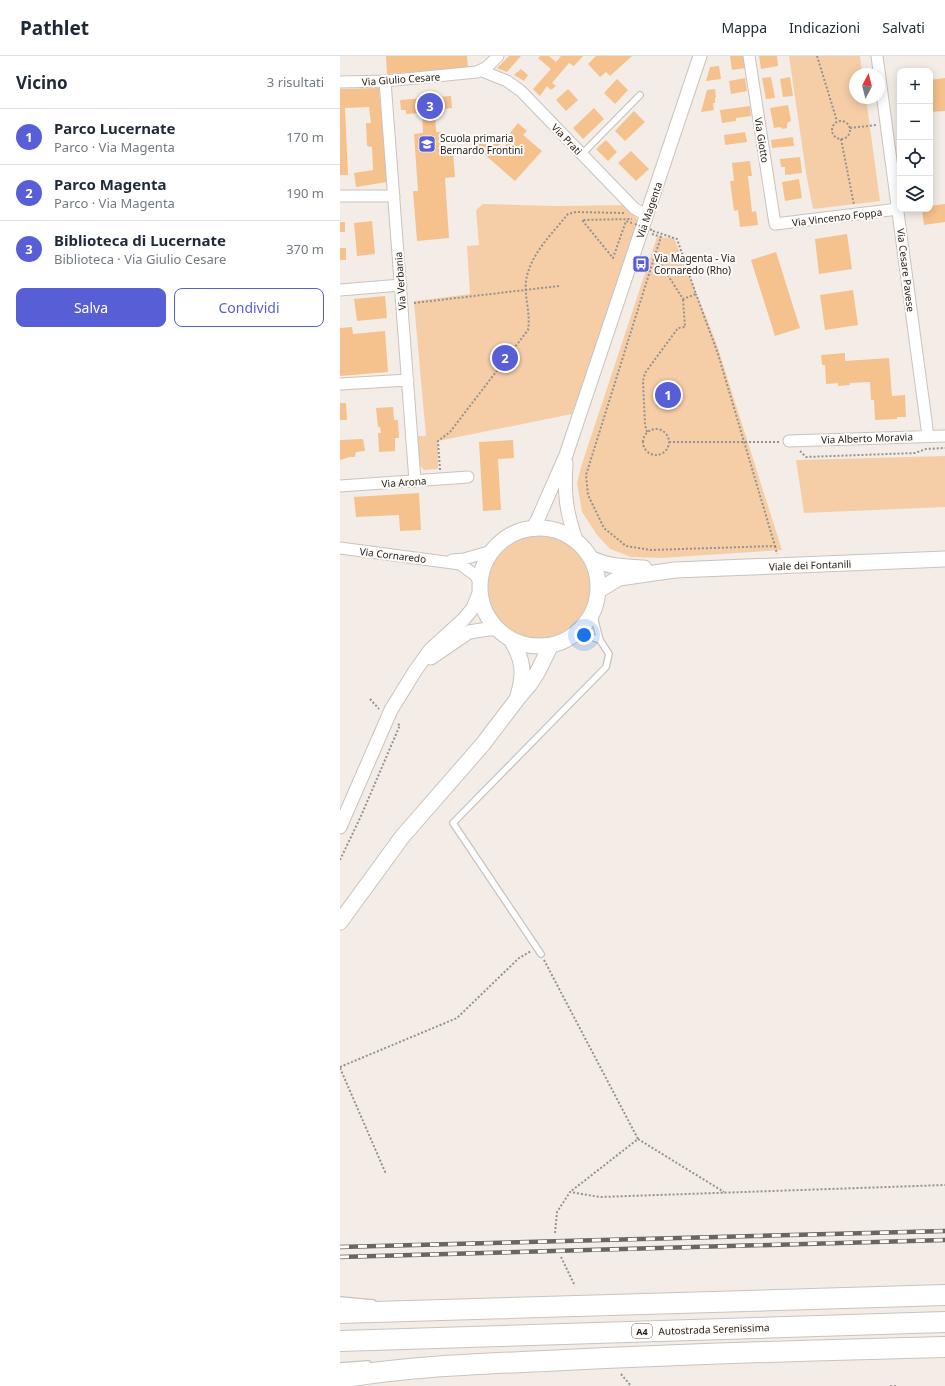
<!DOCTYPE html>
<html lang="it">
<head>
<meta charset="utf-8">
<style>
	body { margin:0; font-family:"Noto Sans",sans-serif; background:#f6f6f7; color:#1f2937 }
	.controls { position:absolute; right:12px; top:12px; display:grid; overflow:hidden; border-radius:8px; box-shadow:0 2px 10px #0003 }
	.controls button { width:36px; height:36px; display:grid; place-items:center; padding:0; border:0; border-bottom:1px solid #e0e1e3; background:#fff; color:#1f2937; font:20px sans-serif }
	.compass { position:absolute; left:509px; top:12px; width:36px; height:36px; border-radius:50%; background:#fff; box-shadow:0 2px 10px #0003; rotate:7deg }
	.you { position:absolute; left:244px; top:579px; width:14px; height:14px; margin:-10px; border:3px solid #fff; border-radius:50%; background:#1a73e8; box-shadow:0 0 0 6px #1a73e833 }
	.badge { display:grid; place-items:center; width:26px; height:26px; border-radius:50%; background:#585ed5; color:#fff; font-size:13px; font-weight:700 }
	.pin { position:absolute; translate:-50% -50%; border:2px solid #fff; box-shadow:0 1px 4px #0006 }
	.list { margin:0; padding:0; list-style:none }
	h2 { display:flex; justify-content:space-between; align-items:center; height:52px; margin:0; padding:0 16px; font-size:17px }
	h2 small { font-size:13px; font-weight:400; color:#747a83 }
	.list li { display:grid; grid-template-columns:26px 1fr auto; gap:12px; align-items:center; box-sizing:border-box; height:56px; padding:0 16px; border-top:1px solid #e0e1e3 }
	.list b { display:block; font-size:15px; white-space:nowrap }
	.list p { margin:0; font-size:13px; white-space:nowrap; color:#747a83 }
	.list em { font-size:13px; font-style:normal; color:#747a83 }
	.actions { display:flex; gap:8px; padding:12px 16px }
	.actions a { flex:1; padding:9px 0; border:1px solid #585ed5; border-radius:8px; text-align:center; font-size:14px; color:#585ed5 }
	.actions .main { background:#585ed5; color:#fff }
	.icon { flex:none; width:22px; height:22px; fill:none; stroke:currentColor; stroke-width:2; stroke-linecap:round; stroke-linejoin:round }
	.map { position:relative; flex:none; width:605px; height:1330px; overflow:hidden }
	header { display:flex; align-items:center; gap:24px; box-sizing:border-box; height:56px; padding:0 20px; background:#fff; border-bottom:1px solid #e0e1e3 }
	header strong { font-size:19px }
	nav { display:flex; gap:22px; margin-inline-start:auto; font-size:14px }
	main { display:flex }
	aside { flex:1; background:#fff }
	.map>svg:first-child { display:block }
	.green { fill:#f5cea8 }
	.building { fill:#f5c18c }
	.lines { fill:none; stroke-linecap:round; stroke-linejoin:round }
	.service-casing { stroke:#c9c3bd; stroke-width:8 }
	.minor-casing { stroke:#c9c3bd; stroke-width:13 }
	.tertiary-casing { stroke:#c9c3bd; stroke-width:15 }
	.secondary-casing { stroke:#c9c3bd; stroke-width:17 }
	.motorway-casing { stroke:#c9c3bd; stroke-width:22 }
	.path { stroke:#96918d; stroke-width:2; stroke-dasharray:2 2; stroke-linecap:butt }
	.service { stroke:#fff; stroke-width:5.5 }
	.minor { stroke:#fff; stroke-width:11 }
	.tertiary { stroke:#fff; stroke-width:13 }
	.secondary { stroke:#fff; stroke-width:15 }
	.motorway { stroke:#fff; stroke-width:20 }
	.rail-casing { stroke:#696561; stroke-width:4.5 }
	.rail { stroke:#fffbf8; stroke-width:3; stroke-dasharray:9; stroke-linecap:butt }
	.path-bridge { stroke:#96918d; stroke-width:2; stroke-dasharray:2 2; stroke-linecap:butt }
	.labels { text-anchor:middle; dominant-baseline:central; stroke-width:4; stroke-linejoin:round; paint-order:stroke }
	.shield { fill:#fffbf8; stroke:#62605d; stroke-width:1 }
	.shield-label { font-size:9px; font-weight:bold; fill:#1f1d1b }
	.street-label { font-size:10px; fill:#1f1d1b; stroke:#fffbf8 }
	.poi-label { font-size:10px; fill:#1f1d1b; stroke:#fffbf8; text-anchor:start }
</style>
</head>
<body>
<header>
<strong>Pathlet</strong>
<nav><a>Mappa</a><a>Indicazioni</a><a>Salvati</a></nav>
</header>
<main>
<aside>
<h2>Vicino<small>3 risultati</small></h2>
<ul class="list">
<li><span class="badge">1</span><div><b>Parco Lucernate</b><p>Parco · Via Magenta</p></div><em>170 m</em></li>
<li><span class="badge">2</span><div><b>Parco Magenta</b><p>Parco · Via Magenta</p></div><em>190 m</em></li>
<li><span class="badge">3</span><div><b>Biblioteca di Lucernate</b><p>Biblioteca · Via Giulio Cesare</p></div><em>370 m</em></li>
</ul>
<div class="actions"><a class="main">Salva</a><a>Condividi</a></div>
</aside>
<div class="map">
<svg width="605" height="1330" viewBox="0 0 605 1330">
	<rect width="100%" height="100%" fill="#f4ede7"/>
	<path class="green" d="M449,0H520L522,18H515V42H526L540,145L473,153L466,117Z
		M143,148L216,150L284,149L299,165L232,358L98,385V413L84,414L79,408L78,380H86L74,247L75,245L130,238L127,190L139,189L136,154Z
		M317,181L334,182L376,286L442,494L321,502L291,501L270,493L257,479L242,456L237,427L241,411Z
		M605,400V451L464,457L456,404Z
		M148 531a51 51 0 1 1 102 0a51 51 0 1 1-102 0Z"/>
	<path class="building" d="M46,0H127L128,12L47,18Z
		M169,0H181L167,16L157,12Z
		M200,0H209L216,6L221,0H243L234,10L229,7L212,27L216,30L211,34L207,30L200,40L193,33L211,13L198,2Z
		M256,0H292L270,20L266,16L260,21L248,8Z
		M390,0H404L405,12L392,14Z
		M419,0H437L438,10L421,13Z
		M379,10L381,23L366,25L370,11Z
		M181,13L188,19L184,25L174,19Z
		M431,21L435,42L426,43L422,22Z
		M450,21L453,40L443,41L440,23Z
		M405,22L407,35L391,38L389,25Z
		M605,22V55L590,56V24Z
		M277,23L288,34L275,48L264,37Z
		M39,32L47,126L16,131L14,117L33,114L32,91L27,90L26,67H31L29,51L5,52L8,119H0V33Z
		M228,33L238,44L226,55L216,44Z
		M375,33L376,41L375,42V47H373L374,54L361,56L367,34Z
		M111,40L112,52L105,53V55L95,56L96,76H101L102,98L113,97L115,121L105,122L109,182L77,185L73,135H78L74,78L83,77L82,57L66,58V54H61L60,44Z
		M448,49L451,65L447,67V72L443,73L440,71L434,72L430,52Z
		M410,50L411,60L396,62V65L382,67L380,54Z
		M254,52L264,63L243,83L233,72Z
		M294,55L305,66L285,85L275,75Z
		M178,67L187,75L183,79L202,95L175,125L135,90L147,77L160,88L157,91L161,95L173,80L170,77Z
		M405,76L407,86L385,89L384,79Z
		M453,81L454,90L432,92L431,84Z
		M266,84L277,96L268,105L256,93Z
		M291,95L309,113L296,125L278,107Z
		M460,101L462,117L445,119V111H441L440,103Z
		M410,105L412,120H408L412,156L416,155L418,169L400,171L398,154L394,155L390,125H394L392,107Z
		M459,123L462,142L445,145L442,126Z
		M605,148V166L584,169L582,153H590V150Z
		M32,165L35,198L17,200L14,167Z
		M0,166H5V176H0Z
		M507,178L512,213L479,218L475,183Z
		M0,192H6V204H0Z
		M436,196L460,272L435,280L411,204Z
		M513,234L518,269L485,274L480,239Z
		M45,240L47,262L17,265L14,243Z
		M12,271L13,278L45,275L48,316L0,320V272Z
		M505,297V305L549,302L552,340L565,339L566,361H557V363L535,364L534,344H531L530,326L510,327V329L498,330V327L486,328L485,309H482L481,299Z
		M0,347H6L7,364H0Z
		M53,351L54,364H58L59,382H55V395L39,396L38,377H41L40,371H38L36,352Z
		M23,383L25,395L16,396L15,401H10L0,404V384Z
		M173,384L174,402L158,403L161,454L143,455L139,386Z
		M79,437L81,474L60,475L59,459L16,461L14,441Z"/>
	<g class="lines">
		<defs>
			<path id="service" d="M242,98L300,39
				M234,578L245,579L260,584
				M201,898L113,767L266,611L269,598L260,584L255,565L256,548
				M0,1244L33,1247
				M0,1310L28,1308"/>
			<path id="minor" d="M409,0L435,168L558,153
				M537,0L588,380
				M142,15L167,25L181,35L290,148L295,153L307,159
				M45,25L75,425
				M0,26L45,25L137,16L147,11L158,0
				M0,140H54
				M0,234L61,229
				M0,328L68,324
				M449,385L605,380
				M0,430L128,421
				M0,492L120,508L135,519L140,527
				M112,504L124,503L152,495"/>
			<path id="tertiary" d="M226,407C224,438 226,455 236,484
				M192,472L197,465L226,399L360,0
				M91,602L129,576L148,573H158
				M0,771L51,654L75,615L90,594L124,563L133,552L140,535"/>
			<path id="secondary" d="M140 531a59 59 0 1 1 118 0a59 59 0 1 1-118 0Z
				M252,503C269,511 286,511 304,512
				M259,534L279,522L335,514L605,503
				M171,583C183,604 185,616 178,640
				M0,866L62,781L143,688L178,642L189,629L197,617L211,589"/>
			<path id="motorway" d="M0,1257L605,1239
				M0,1285L605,1266
				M0,1322C74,1309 150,1308 224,1304C351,1298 478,1294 605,1291"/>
		</defs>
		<use href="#service" class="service-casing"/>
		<use href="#minor" class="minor-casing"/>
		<use href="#tertiary" class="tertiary-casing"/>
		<use href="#secondary" class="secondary-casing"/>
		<use href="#motorway" class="motorway-casing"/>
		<path class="path" d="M477,0L497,65
			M492 74a9 9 0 1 1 18 0a9 9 0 1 1-18 0Z
			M510,72L536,69
			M501,83L514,149
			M292,167L286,165L273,202L242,164L292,163
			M312,178L321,181L315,199L343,243L356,238L337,183L313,175
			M315,199L246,419L248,439L264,472L286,490L311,494L435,490L378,298L356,238
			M74,247L219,230
			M303 386a13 13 0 1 1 26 0a13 13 0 1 1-26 0Z
			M307,376L305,369L303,325L305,317L338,272L345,271L343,243
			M329,386H439
			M460,395L466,401L575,397L586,393L605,392
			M100,414L98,385L110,376L188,274C191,258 184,241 186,225C190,198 212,178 228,158L236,156L283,157L285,158
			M435,490L437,498
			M30,643L39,653
			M0,804L21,760L60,669L57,668
			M204,904L298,1083L230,1136
			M0,1011L117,962L179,902L191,895
			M0,1012L46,1118
			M298,1083L384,1136
			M215,1177L217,1156L230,1136L260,1141L605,1129
			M221,1201L235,1230
			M281,1318L291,1330
			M550,1330H556"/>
		<use href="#service" class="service"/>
		<use href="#minor" class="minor"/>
		<use href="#tertiary" class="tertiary"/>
		<use href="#secondary" class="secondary"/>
		<use href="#motorway" class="motorway"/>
		<defs>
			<path id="rail" d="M0,1191L605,1175
				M0,1201L605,1184"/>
		</defs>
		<use href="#rail" class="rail-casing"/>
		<use href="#rail" class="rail"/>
		<path class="path-bridge" d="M295,168L312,174"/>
	</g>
	<defs>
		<symbol id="school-square" viewBox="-11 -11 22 22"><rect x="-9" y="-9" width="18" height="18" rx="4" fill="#585ed5" stroke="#fffbf8"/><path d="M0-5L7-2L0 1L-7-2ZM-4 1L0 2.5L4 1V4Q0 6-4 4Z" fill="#fff"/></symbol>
		<symbol id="bus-square" viewBox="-11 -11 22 22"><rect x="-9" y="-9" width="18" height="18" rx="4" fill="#585ed5" stroke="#fffbf8"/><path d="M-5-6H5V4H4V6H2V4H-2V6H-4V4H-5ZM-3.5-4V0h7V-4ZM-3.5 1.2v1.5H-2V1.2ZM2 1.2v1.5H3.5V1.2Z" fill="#fff"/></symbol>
	</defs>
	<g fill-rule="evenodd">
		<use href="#school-square" x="77" y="78" width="20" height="20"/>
		<use href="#bus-square" x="291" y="198" width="20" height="20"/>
	</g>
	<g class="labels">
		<rect class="shield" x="292" y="1268" width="20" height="14" rx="3"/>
		<g class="shield-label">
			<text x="302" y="1275">A4</text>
		</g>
		<g class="street-label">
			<text transform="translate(61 23) rotate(-4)">Via Giulio Cesare</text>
			<text transform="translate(227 83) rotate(46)">Via Prati</text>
			<text transform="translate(422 84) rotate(81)">Via Giotto</text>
			<text transform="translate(309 154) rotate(-71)">Via Magenta</text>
			<text transform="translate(497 161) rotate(-7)">Via Vincenzo Foppa</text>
			<text transform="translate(566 214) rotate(83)">Via Cesare Pavese</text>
			<text transform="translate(60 225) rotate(-94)">Via Verbania</text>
			<text transform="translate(527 382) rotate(-2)">Via Alberto Moravia</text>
			<text transform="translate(64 426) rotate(-4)">Via Arona</text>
			<text transform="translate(53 499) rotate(7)">Via Cornaredo</text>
			<text transform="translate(470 509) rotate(-2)">Viale dei Fontanili</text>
			<text transform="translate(374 1273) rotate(-2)">Autostrada Serenissima</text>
		</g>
		<g class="poi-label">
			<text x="100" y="82">Scuola primaria<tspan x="100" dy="12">Bernardo Frontini</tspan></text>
			<text x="314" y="202">Via Magenta - Via<tspan x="314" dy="12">Cornaredo (Rho)</tspan></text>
		</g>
	</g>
</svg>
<div class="controls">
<button>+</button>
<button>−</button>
<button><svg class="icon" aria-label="locate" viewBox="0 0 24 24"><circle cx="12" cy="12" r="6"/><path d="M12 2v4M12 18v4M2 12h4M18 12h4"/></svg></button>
<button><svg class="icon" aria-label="layers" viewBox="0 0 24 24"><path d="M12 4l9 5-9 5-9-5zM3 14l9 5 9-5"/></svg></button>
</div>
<svg class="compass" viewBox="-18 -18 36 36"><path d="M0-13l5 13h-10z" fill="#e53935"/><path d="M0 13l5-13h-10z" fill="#747a83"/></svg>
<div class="you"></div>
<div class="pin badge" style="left:328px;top:339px">1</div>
<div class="pin badge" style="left:165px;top:302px">2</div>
<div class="pin badge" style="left:90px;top:50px">3</div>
</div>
</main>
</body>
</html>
